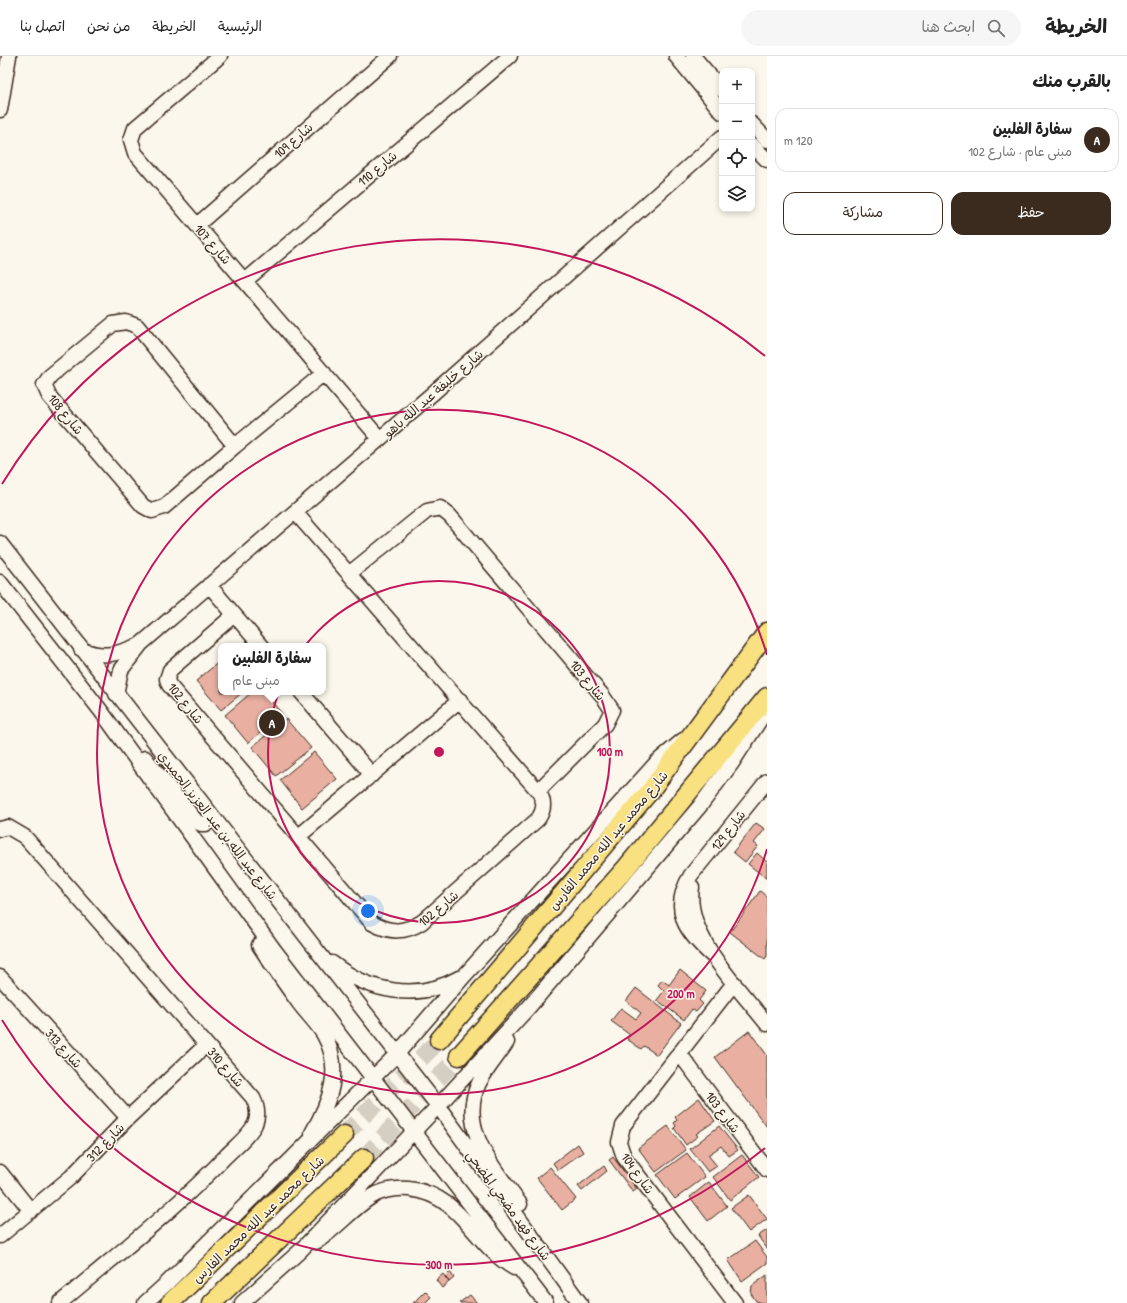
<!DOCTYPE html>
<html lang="ar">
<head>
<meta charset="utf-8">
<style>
	body { margin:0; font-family:"Patrick Hand","Playpen Sans Arabic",sans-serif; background:#f6f6f6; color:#222; direction:rtl }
	.controls { position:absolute; right:12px; top:12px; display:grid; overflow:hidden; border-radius:8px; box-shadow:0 2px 6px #0003 }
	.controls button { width:36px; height:36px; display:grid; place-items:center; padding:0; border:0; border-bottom:1px solid #e0e0e0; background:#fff; color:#222; font:20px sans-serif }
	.you { position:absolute; left:368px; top:855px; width:14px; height:14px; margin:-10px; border:3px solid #fff; border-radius:50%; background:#1a73e8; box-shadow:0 0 0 6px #1a73e833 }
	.badge { display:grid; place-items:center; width:26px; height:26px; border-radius:50%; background:#3b2a1e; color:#fff; font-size:13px; font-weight:700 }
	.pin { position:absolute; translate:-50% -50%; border:2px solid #fff; box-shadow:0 1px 4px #0006 }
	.popup { position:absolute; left:218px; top:587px; width:108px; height:52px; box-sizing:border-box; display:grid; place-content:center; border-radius:8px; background:#fff; filter:drop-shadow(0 1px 3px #0005); font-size:13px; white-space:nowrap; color:#767676 }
	.popup b { font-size:15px; color:#222 }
	.popup::after { content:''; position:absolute; left:50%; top:100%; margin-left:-8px; border:8px solid transparent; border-top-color:#fff }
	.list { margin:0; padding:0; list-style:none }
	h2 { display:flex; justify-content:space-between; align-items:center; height:52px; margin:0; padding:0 16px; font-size:17px }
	h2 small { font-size:13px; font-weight:400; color:#767676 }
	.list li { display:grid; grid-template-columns:26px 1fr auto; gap:12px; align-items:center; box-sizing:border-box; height:64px; margin:0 8px 8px; padding:0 8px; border:1px solid #e0e0e0; border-radius:12px }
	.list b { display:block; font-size:15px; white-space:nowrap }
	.list p { margin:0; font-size:13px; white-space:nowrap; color:#767676 }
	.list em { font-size:13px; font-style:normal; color:#767676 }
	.actions { display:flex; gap:8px; padding:12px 16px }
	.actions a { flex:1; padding:9px 0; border:1px solid #3b2a1e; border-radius:12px; text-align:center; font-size:14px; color:#3b2a1e }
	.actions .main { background:#3b2a1e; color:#fff }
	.icon { flex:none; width:22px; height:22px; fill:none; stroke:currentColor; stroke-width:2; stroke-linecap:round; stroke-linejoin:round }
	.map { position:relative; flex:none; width:767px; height:1247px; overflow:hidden; direction:ltr }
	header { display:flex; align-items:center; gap:24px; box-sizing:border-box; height:56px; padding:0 20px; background:#fff; border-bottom:1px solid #e0e0e0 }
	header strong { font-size:19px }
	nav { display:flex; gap:22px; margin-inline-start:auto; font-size:14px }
	.search { width:280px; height:36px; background:#f6f6f6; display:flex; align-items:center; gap:10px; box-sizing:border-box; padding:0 14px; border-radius:22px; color:#767676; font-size:15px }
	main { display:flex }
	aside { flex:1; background:#fff }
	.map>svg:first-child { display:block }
	.building { fill:#e9b0a2; stroke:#3b2a1e }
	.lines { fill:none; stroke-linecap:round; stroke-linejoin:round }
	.major-tunnel { stroke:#d5cec3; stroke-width:18; stroke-dasharray:18 9; stroke-linecap:butt }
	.minor-casing { stroke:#3b2a1e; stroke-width:17 }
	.major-casing { stroke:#3b2a1e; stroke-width:21 }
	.minor { stroke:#fbf7ec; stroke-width:14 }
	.major { stroke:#f9e181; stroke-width:18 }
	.ring { fill:none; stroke:#c2185b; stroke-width:2 }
	.labels { text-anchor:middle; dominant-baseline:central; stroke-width:3; stroke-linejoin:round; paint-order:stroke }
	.street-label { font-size:13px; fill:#3b2a1e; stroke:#fbf7ec }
	.centre { fill:#c2185b; stroke:#fbf7ec; stroke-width:2 }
	.ring-label { font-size:12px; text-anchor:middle; font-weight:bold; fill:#c2185b; stroke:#fbf7ec; stroke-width:3; stroke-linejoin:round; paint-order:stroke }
</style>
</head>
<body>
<header>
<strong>الخريطة</strong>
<div class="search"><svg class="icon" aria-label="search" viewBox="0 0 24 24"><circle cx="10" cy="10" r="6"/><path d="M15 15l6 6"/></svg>ابحث هنا</div>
<nav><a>الرئيسية</a><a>الخريطة</a><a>من نحن</a><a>اتصل بنا</a></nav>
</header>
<main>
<aside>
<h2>بالقرب منك<small></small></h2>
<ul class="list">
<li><span class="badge">A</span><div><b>سفارة الفلبين</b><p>مبنى عام · شارع 102</p></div><em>120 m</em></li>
</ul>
<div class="actions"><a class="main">حفظ</a><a>مشاركة</a></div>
</aside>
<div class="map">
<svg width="767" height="1247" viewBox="0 0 767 1247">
	<rect width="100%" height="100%" fill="#fbf7ec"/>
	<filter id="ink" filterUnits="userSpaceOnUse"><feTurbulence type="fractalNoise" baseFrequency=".025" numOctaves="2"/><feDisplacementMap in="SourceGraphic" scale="8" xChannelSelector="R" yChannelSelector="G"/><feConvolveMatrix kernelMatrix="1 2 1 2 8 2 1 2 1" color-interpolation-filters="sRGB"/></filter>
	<g filter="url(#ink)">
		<path class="building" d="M221,604V636H243L221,654L196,625Z
			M252,636H264L282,658L248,687L225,659Z
			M286,663L311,692L276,720L252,691Z
			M314,696L337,723L302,752L280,724Z
			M756,767L765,773L754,787L758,790L745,806L733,796Z
			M757,797L767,806V823L748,808Z
			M760,835L767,841V900L765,903L730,876Z
			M680,914L706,935L699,944L703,948L696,956L692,953L684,964L657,944L664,935L658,929L662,924L669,929Z
			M636,932L681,967L657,999L644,990L641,993L627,983L630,979L611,965L621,952L636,963L641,957L626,945Z
			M749,975L767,999V1071L715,1001Z
			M699,1042L715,1065L696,1078L698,1080L686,1089L674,1072L676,1070L674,1067L677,1064L675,1061Z
			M668,1070L686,1094L656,1116L638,1092Z
			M719,1070L738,1094L729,1100L721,1090L708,1099L717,1110L708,1116L690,1093Z
			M578,1088L583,1096L558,1114L553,1107Z
			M687,1097L705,1121L675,1143L657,1119Z
			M742,1099L759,1121L730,1144L713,1121Z
			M613,1101L637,1133L633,1136L609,1104Z
			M604,1110L607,1115L582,1135L578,1130Z
			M550,1111L576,1143L562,1154L537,1122Z
			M709,1126L727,1150L708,1165L690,1141Z
			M749,1139L767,1163L749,1176L731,1152Z
			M767,1174V1193L758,1180Z
			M755,1185L767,1201V1207L742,1225L728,1204Z
			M450,1216L454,1222L449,1226L445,1221Z
			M443,1218L449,1226L442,1232L436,1224Z
			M767,1219V1247H763L756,1245L751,1238L752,1230Z
			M425,1235L431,1241L425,1247H413Z
			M470,1239L477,1247H459Z"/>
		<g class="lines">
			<path class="major-tunnel" d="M344,1079L439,984
				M364,1102L459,1000"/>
			<defs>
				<path id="minor" d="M220,0L135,72L131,84L135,97L380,383
					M676,0L722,56
					M693,0L722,34
					M0,54L9,0
					M752,68L767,84
					M752,89L767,104
					M197,169L390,0
					M245,225L510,0
					M235,390L164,451L152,455L143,450L49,340L44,329L50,320L113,268L126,266L137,270L235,390L324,317
					M0,487L438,1050L580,1247
					M350,517L427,455L440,452L450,460L602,639L612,654L605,668L538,735
					M0,526L101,655L275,895L546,1247
					M209,529L261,590
					M234,559L170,614L167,623L169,629L372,867C390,877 405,877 422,866L538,763C545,753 545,745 538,735L295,456
					M81,593C103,603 118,598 139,589
					M301,636L372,719
					M116,638L121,614L141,588L432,338L722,81
					M145,702L196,765L201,768H206L213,762
					M0,773L8,771L25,781L253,1042C257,1050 259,1059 255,1068C249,1080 236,1090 226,1100C176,1153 116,1199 60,1247
					M299,780L460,644
					M692,831C684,879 739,932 767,968
					M259,889C272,909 285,928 299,947C307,958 317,967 324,979C343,1013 330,1046 312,1077
					M714,901C686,877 669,854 691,819L767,725
					M332,907C369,936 417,946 459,922
					M0,921L128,1062
					M734,927L623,1070L619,1086L624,1101L735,1247
					M507,986C498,1000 487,1012 479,1027C457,1072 495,1113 520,1148
					M679,997L767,1114
					M0,1116L31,1155
					M0,1180L71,1121L128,1062L206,989
					M316,1186C336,1173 351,1154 371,1141C382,1134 396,1132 409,1133C462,1139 473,1188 514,1212
					M145,1247L166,1228L397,998L465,919L658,705L683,684
					M242,1247L300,1195L438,1050L529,951L700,750L732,707L767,653"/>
				<path id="major" d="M439,984L650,735L767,576
					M459,1000L626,812L767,641
					M170,1247L344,1079
					M212,1247L364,1102"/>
			</defs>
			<use href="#minor" class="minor-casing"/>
			<use href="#major" class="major-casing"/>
			<use href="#minor" class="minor"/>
			<use href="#major" class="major"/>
		</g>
	</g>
	<g class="ring">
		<circle cx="439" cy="696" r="171"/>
		<path d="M767 793A342 342 0 1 1 767 599"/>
		<path d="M765 1092A513 513 0 0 1 2 964M2 428A513 513 0 0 1 765 300"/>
	</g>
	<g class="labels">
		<g class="street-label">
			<text transform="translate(293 84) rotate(-41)">شارع 109</text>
			<text transform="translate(377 112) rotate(-40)">شارع 110</text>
			<text transform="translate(213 188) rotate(49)">شارع 107</text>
			<text transform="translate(433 337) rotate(-41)">شارع خليفة عبد الله باهو</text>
			<text transform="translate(66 358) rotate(51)">شارع 108</text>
			<text transform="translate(588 624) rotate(51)">شارع 103</text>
			<text transform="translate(186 647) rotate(51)">شارع 102</text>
			<text transform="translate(218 769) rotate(52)">شارع عبد الله بن عبد العزيز الحميدي</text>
			<text transform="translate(728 774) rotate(-52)">شارع 129</text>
			<text transform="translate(608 784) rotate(-50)">شارع محمد عبد الله محمد الفارس</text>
			<text transform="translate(438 852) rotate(-40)">شارع 102</text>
			<text transform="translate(64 992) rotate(48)">شارع 313</text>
			<text transform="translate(226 1011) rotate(49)">شارع 310</text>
			<text transform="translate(723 1056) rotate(53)">شارع 103</text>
			<text transform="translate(105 1086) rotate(-46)">شارع 312</text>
			<text transform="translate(638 1117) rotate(55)">شارع 104</text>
			<text transform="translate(509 1149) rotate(54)">شارع فهد مضحي المضحي</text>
			<text transform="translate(258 1163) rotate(-44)">شارع محمد عبد الله محمد الفارس</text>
		</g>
	</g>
	<circle cx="439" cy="696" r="6" class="centre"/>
	<g class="ring-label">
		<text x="610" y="700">100 m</text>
		<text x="681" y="942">200 m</text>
		<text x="439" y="1213">300 m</text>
	</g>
</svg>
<div class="controls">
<button>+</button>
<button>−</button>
<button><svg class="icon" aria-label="locate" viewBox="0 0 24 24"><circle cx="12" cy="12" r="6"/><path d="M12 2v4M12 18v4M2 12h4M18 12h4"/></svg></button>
<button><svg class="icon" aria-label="layers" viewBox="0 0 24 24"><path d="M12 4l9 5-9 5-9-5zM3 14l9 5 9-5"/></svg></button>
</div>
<div class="you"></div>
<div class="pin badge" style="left:272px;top:667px">A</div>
<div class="popup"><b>سفارة الفلبين</b>مبنى عام</div>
</div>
</main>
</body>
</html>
